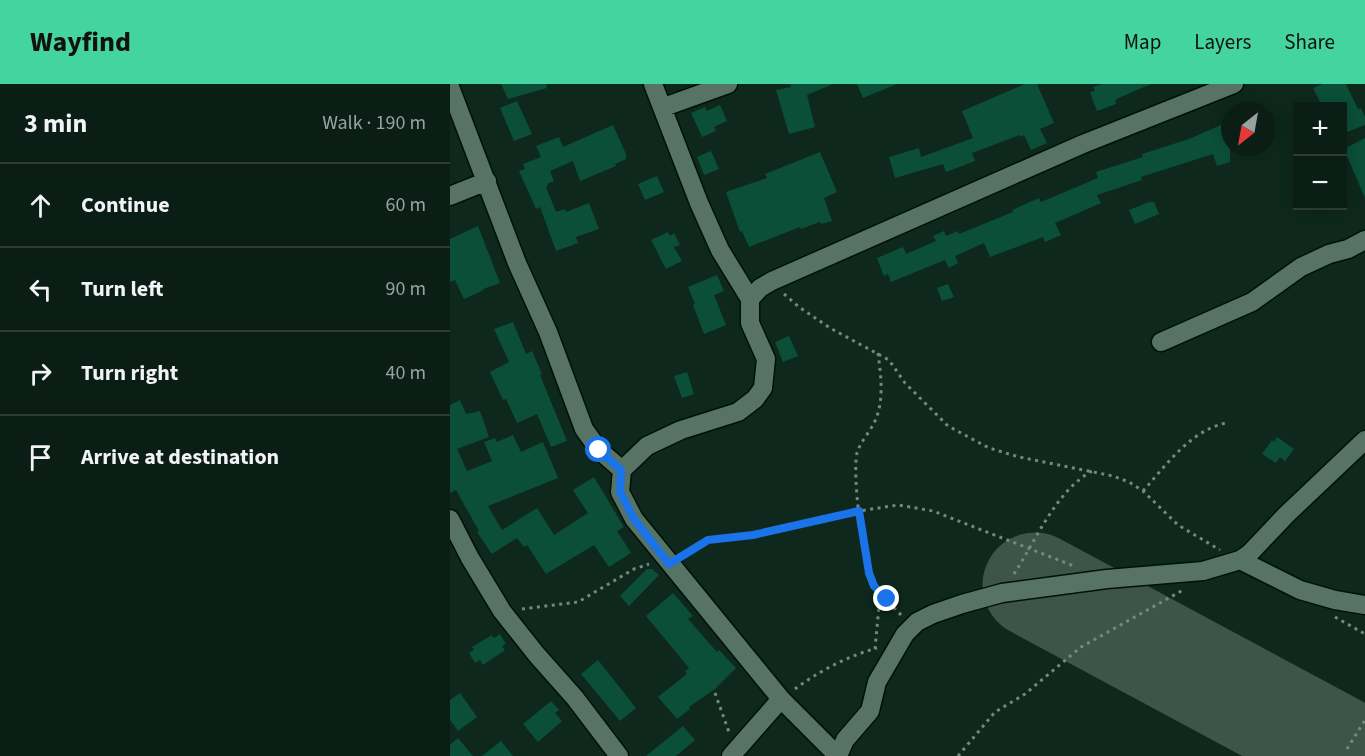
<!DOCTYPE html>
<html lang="en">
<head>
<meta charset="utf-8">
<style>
	body { margin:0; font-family:"Source Sans 3",sans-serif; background:#13271f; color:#f1f3f6 }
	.controls { position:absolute; right:18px; top:18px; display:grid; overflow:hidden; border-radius:0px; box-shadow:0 3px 15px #0003 }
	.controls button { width:54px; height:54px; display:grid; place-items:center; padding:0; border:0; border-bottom:2px solid #2a3c35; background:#0a1e16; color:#f1f3f6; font:30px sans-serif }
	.compass { position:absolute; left:771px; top:18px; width:54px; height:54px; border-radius:50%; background:#0a1e16; box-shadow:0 3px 15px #0003; rotate:211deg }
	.stop { position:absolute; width:18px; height:18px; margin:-14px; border:4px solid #1a73e8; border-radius:50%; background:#fff }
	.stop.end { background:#1a73e8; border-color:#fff; box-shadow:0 2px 6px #0008 }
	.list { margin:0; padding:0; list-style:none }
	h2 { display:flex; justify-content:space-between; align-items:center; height:78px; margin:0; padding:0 24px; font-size:26px }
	h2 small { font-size:20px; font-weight:400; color:#99a2a1 }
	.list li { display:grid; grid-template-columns:39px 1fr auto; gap:18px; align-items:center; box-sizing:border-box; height:84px; padding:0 24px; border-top:2px solid #2a3c35 }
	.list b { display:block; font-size:22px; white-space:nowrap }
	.list em { font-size:20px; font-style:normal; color:#99a2a1 }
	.icon { flex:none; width:33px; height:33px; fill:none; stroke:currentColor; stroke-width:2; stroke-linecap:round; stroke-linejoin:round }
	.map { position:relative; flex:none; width:915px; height:672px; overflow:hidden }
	header { display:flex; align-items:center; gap:36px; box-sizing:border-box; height:84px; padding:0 30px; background:#44d49f; color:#111 }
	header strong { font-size:28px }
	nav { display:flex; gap:33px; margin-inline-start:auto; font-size:21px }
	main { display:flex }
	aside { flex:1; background:#0a1e16 }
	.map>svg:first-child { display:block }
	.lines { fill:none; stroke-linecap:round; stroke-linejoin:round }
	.runway { stroke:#3d544a; stroke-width:105 }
	.building { fill:#0b4f38 }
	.street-casing { stroke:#001108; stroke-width:21 }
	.path { stroke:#74887f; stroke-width:3; stroke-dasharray:3 4.5; stroke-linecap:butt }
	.street { stroke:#577366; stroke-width:18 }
	.route { stroke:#1a73e8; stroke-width:8 }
</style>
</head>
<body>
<header>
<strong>Wayfind</strong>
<nav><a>Map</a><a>Layers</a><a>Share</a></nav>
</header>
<main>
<aside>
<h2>3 min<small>Walk · 190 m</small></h2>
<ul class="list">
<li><svg class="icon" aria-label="ahead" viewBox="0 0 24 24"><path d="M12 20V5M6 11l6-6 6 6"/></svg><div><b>Continue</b></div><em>60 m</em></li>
<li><svg class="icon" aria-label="left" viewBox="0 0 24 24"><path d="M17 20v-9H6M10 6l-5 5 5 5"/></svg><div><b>Turn left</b></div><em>90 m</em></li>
<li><svg class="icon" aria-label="right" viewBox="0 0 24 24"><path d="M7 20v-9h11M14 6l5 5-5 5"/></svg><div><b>Turn right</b></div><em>40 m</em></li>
<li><svg class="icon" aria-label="arrive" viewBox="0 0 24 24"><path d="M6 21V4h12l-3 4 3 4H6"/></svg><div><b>Arrive at destination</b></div></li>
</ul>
</aside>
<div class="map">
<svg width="915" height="672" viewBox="0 0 915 672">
	<rect width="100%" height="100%" fill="#0e281d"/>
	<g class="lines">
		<path class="runway" d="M585,501L903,672"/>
	</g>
	<path class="building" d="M51,0H96L97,4L58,15Z
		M340,0H383L357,11L365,43L339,50L326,6L341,3Z
		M407,0H447L413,14Z
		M575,0H587L604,39L590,45L597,59L581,66L574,51L571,53L570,51L522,69L525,77L496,88L493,80L445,94L439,73L469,64L471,73L523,54L512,27Z
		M653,0H701L671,13L665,16L666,20L647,27L640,8L645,7L643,3Z
		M873,0H896L908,25L911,24L915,33V41L892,50V22H872L863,4Z
		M67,17L82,50L64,57L50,24Z
		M270,21L277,37L264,43L266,47L252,53L241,29L255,23L257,27Z
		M780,37V78L767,82L763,70L691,93L692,96L647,111L651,119L605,139L611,151L595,158L593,153L540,173L534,159L505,172L508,179L499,184L495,176L441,198L438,190L434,192L427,174L453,163L456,170L486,157L483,152L494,147L496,152L508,147L509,150L563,128L562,126L589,114L591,118L648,94L646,88L693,73L692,70L739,55Z
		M163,41L176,70V75L165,80L166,82L130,97L123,77L100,87L104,97L97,100L98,102L96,103L106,128L115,125L116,128L139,119L149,145L126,153L128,159L106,167L90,123L86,125L69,87L75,85L73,80L91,73L86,62L109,53L113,63Z
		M915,54V114L894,65Z
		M261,67L269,85L254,91L247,73Z
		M370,68L387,108L374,114L382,137L371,140L370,138L351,145L350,143L299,163L292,147L290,148L276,108L317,94L315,90Z
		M207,92L214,108L195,116L188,100Z
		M699,118H704L709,130L685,140L679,126Z
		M28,142L50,199L33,205L34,206L14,215L5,196L0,198V155Z
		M218,148L220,152L224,149L230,161L224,163L232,177L216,185L201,156Z
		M267,191L274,207L264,211L276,241L254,250L243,221L245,220L238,203Z
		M498,200L504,213L492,217L487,204Z
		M63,238L76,270L82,267L92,290L90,291L117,357L101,363L87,330L67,339L56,315L53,316L40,288L59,278L44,245Z
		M339,252L348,272L333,278L325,258Z
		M237,288L244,310L232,314L224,292Z
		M10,316L16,330L30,327L39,353L7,365L17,387L42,377L34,358L45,354L47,358L63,351L71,368L93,358L108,394L38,422L52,446L87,424L104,451L138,429L123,406L144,393L174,443L167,447L181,469L159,483L144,461L96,490L77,461L74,463L67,454L42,470L27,448L29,447L6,406L0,409V321Z
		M827,353L844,365L835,377L830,373L826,379L812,370L822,356L824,358Z
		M197,485H202L209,491L179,522L170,512Z
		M223,509L243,532L238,535L267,568L269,566L286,584L265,605L239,623L240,625L227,635L208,613L237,590L235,587L239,584L196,532Z
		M50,550L56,560L52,562L55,566L33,581L30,576L25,579L19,569L24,566L22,563L42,551L44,554Z
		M148,576L186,624L170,637L131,590Z
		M10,609L27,633L8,647L0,636V616Z
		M101,617L109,626L105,629L112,637L88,658L73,640Z
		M233,642L245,656L226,672H196Z
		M8,654L23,672H0V661Z
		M51,657L63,672H32Z"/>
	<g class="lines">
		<defs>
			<path id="street" d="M203,0L249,119L270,166L300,215
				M0,3L67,179L98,248L134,345L149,366L172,386
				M214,23L278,0
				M0,112L37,97
				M711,258L802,218L851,183L879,170L898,165L915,156
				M0,435L20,474L52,527L86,570L125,614L169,672
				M790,476L850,506L885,516L915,521
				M281,672L331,615
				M388,672L331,615L184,435L170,408L172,386L197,362L231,346L288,328L305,315L313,304L316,275L300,239V215L310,204L322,197L633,60L784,0
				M388,672L395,656L420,627L427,598L455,550L467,538L483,530L512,520L552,509L657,495L753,487L790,476L800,469L836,431L915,356"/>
		</defs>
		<use href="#street" class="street-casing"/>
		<path class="path" d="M334,210L349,223L380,244L439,276L455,299L498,342L539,364L569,373L663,392L679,398L693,407L728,441L770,466
			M428,269C431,293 435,319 423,341C418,350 410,359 407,369C402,389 413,483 423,500C430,512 442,521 451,531
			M693,407C717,380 740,347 776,339
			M233,472L258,456L288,454L409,427L448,421L483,427L624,482
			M564,490C586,456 606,407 642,387
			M424,503L429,522L425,565
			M72,525L128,518L184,485L199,480
			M885,533L915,550
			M345,605C369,587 398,572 427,564
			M265,609L280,651
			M897,665L915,636
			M508,672L545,628L575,610L631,563L735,505"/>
		<use href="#street" class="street"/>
	</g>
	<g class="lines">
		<path class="route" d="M149,366L171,386L170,408L184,435L219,480L258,456L303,451L409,427L419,489L424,502L437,515"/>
	</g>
</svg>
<div class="controls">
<button>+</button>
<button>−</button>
</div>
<svg class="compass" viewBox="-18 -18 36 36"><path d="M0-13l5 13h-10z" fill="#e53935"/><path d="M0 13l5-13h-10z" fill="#99a2a1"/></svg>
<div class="stop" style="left:149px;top:366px"></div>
<div class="stop end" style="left:437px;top:515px"></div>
</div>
</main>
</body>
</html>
